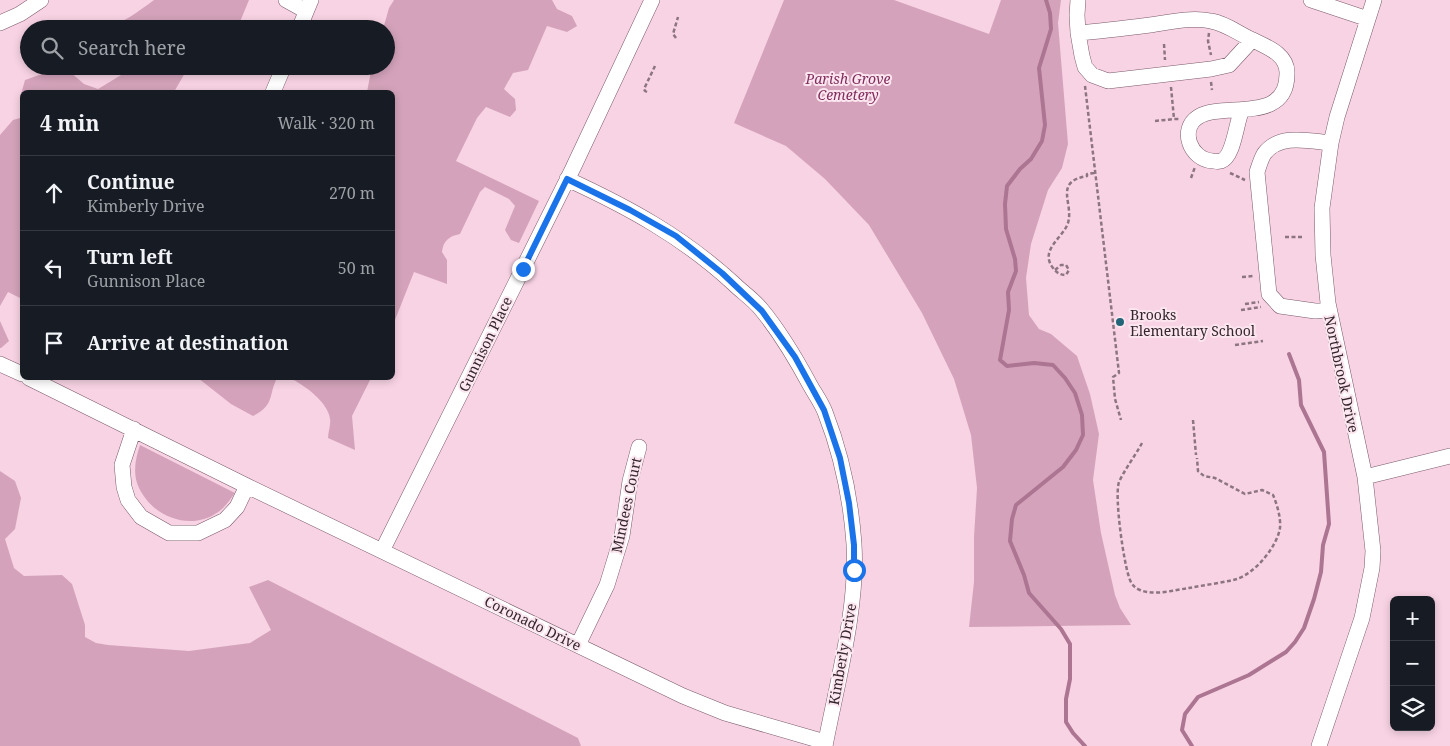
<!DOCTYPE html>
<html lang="en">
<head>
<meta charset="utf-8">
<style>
	body { margin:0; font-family:"Noto Serif",serif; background:#242831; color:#f1f3f6 }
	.controls { position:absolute; right:15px; bottom:15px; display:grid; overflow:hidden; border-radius:8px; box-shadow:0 2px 8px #0003 }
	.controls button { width:45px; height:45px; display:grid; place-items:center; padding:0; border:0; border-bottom:1px solid #363941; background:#171b24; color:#f1f3f6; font:25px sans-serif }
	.stop { position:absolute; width:15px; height:15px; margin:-11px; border:4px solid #1a73e8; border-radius:50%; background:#fff }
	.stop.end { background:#1a73e8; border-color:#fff; box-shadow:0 1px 5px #0008 }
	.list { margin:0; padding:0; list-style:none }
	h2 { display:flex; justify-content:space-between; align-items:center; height:65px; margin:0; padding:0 20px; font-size:21px }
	h2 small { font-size:16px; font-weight:400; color:#9ea1a6 }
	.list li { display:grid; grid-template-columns:32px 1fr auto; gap:15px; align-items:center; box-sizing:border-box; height:75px; padding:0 20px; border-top:1px solid #363941 }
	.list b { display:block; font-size:19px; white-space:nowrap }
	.list p { margin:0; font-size:16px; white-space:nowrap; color:#9ea1a6 }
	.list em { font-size:16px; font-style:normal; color:#9ea1a6 }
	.icon { flex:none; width:28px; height:28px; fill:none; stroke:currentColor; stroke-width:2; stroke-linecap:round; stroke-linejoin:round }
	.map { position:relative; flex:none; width:1450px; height:746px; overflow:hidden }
	.search { position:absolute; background:#171b24; box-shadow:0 2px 8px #0003; left:20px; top:20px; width:375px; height:55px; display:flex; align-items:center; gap:12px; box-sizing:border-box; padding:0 18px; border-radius:28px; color:#9ea1a6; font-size:19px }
	.panel { position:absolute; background:#171b24; box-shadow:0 2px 8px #0003; left:20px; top:90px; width:375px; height:290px; border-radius:8px }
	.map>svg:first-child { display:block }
	.green { fill:#d4a3bb }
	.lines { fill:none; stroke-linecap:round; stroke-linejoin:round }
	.stream { stroke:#ac7591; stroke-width:4 }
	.minor-casing { stroke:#7a5a6a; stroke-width:16 }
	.path { stroke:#8d7580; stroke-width:2.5; stroke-dasharray:4 2.5; stroke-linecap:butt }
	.minor { stroke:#fff; stroke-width:15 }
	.route { stroke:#1a73e8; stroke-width:6 }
	.poi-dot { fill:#236578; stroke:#fbe5ef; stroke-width:2 }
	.labels { text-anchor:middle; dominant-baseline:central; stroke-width:4; stroke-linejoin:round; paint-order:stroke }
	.park-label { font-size:14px; font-style:italic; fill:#812c5d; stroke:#fbe5ef }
	.poi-label { font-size:14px; fill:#33252c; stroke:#fbe5ef; text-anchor:start }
	.street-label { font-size:14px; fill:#33252c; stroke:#fbe5ef }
</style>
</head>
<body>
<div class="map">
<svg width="1450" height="746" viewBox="0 0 1450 746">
	<rect width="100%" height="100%" fill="#f8d3e4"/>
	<path class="green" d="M154,0H249L237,29H105C123,23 139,11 154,0Z
		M394,0H552L557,9L572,16L577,26L567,32L547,26L528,70L513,73L504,89L515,99L516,110L510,117L486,107L477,118L456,161L539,201L519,243L511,240L505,230L515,206L509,199L485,187L480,192L460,234C449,236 443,241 442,252L447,260V284L414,272L393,325L392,92H367L372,66H386V29H383L389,8Z
		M784,0H894L989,34L1001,0H1061L1058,23L1068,144L1062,168L1048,190L1031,244L1026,278L1029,315L1039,329L1051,334L1077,356L1090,394L1099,434L1093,480L1101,533L1115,595L1120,608L1131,625L969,627L974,582V537L977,488L971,435L954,379L922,313L869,225L825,179L786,146L734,123Z
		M136,66H189L174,92H22V299L8,292L0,306V135L13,120L20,118V98L25,80L56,69L69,71L84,84L98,89Z
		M0,321L9,341L1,348H0Z
		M198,378H277C268,396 275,405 253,416L231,404Z
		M290,378H371L352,416L355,450L328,438C328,432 331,425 330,419C328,402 304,385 290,378Z
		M140,445L235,493C231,498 227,504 223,508C194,535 149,517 137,483C133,470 136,457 140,445Z
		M0,471L15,481L21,498L15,529L5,539L14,568L24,576L62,575L72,584L85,625V637L96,643L108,645L189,651L250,643L271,630L249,587L268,580L578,738L581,746H0Z"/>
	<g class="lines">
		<path class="stream" d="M1046,0L1050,13L1051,29L1039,68L1045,125L1042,141L1031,159L1020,169L1007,186L1005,204L1006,229L1015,259L1016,271L1008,292L1009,310L1000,360L1007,366L1034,363L1053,365L1065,378L1075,393L1082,415L1083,435L1076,450L1063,467L1016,505L1012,519L1010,541L1024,575L1029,593L1061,629L1070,644V679L1066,699V722L1073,733L1085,746
			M1192,746L1182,730L1185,714L1198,697L1249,675L1286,652L1295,642L1304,628L1314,599L1321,572L1323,545L1329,524L1324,452L1301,405L1299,380L1289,354"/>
		<defs>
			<path id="minor" d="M286,0L306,11
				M1078,0L1077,15L1078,33L1082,56L1085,67L1092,75L1108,81L1211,69L1229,65L1252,40
				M1311,0L1368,19
				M0,23L20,14L41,0
				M299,29L311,0
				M1078,33C1102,31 1126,28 1150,25C1170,22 1191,17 1211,21C1228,24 1240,35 1255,41C1270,48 1288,56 1287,74C1287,125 1223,101 1198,117C1179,129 1190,160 1213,161C1215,161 1218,162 1221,161C1234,157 1236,122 1242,110
				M273,92L284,66
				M567,179C628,207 683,237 733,283C742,292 753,299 761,309C780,332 796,359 810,385C815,394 821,402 825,412C841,453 851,500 854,544C858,608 837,683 825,746
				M1329,310L1315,311L1280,306L1269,294L1257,172C1259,166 1261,159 1264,154C1279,133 1309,141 1331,143
				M0,364L22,374
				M29,378L247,486L683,696L725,713L825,742
				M134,429L122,465L124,487L128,500L141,517L169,533H198L225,520L237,507L247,486
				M1365,477L1450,456
				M382,551L573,168L652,0
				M578,645L607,585L622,536L630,481L639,447
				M1319,746L1362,618L1372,568L1373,551L1365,477L1328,303L1323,255L1322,208L1331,143L1337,117L1374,0"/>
		</defs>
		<use href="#minor" class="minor-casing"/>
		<path class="path" d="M1209,33L1208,41L1211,55
			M676,38L673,34L678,17
			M1164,44L1165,60
			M1211,82L1212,90
			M1085,86L1119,373L1113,377L1115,399L1121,420
			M1171,87L1174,119H1179
			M647,92L645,91L644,89L655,66
			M1155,121L1174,119
			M1230,173L1245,180
			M1191,178L1195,167
			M1285,237H1303
			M1055,270L1061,265H1066L1069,270L1066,275C1060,275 1057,273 1053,268C1039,250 1063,238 1068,223C1074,203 1053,182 1087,176V174L1095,173
			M1242,277L1253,276
			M1245,304L1259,302
			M1241,310L1261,307
			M1235,345L1263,341
			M1193,420L1196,455
			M1142,443C1135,456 1125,469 1119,482C1114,496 1124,566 1130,580C1132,585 1135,588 1140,590C1154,596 1175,590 1189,588C1204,585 1222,583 1237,579C1255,573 1277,547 1280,528C1281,518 1277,504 1273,495L1262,490L1245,494L1215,478L1204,476L1198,471L1197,458"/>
		<use href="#minor" class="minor"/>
	</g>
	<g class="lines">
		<path class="route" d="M523,269L567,179L630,210L676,236L722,273L762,311L795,357L824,410L840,458L849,503L854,545V570"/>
	</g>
	<circle class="poi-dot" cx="1120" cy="322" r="5"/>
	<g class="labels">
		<g class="park-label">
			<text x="848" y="78">Parish Grove<tspan x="848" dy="16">Cemetery</tspan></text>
		</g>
		<g class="poi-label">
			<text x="1130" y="314">Brooks<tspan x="1130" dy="16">Elementary School</tspan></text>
		</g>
		<g class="street-label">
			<text transform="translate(485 344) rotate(-64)">Gunnison Place</text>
			<text transform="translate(1342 374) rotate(78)">Northbrook Drive</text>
			<text transform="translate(626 505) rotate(-78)">Mindees Court</text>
			<text transform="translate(533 623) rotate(26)">Coronado Drive</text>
			<text transform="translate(842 654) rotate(-80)">Kimberly Drive</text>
		</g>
	</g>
</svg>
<div class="controls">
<button>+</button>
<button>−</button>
<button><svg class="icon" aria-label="layers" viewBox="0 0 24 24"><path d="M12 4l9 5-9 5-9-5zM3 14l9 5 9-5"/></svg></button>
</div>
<div class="stop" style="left:854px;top:570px"></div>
<div class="stop end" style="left:523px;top:269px"></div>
<div class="search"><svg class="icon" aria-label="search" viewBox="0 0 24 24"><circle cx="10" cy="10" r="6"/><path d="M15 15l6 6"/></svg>Search here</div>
<section class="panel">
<h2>4 min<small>Walk · 320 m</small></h2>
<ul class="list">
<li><svg class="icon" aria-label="ahead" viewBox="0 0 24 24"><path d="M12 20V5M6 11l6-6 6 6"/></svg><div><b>Continue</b><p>Kimberly Drive</p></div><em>270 m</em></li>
<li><svg class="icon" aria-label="left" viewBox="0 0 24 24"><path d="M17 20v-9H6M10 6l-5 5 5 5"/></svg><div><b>Turn left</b><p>Gunnison Place</p></div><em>50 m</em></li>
<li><svg class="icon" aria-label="arrive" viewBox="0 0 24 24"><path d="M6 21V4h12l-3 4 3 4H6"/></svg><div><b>Arrive at destination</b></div></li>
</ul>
</section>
</div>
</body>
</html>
